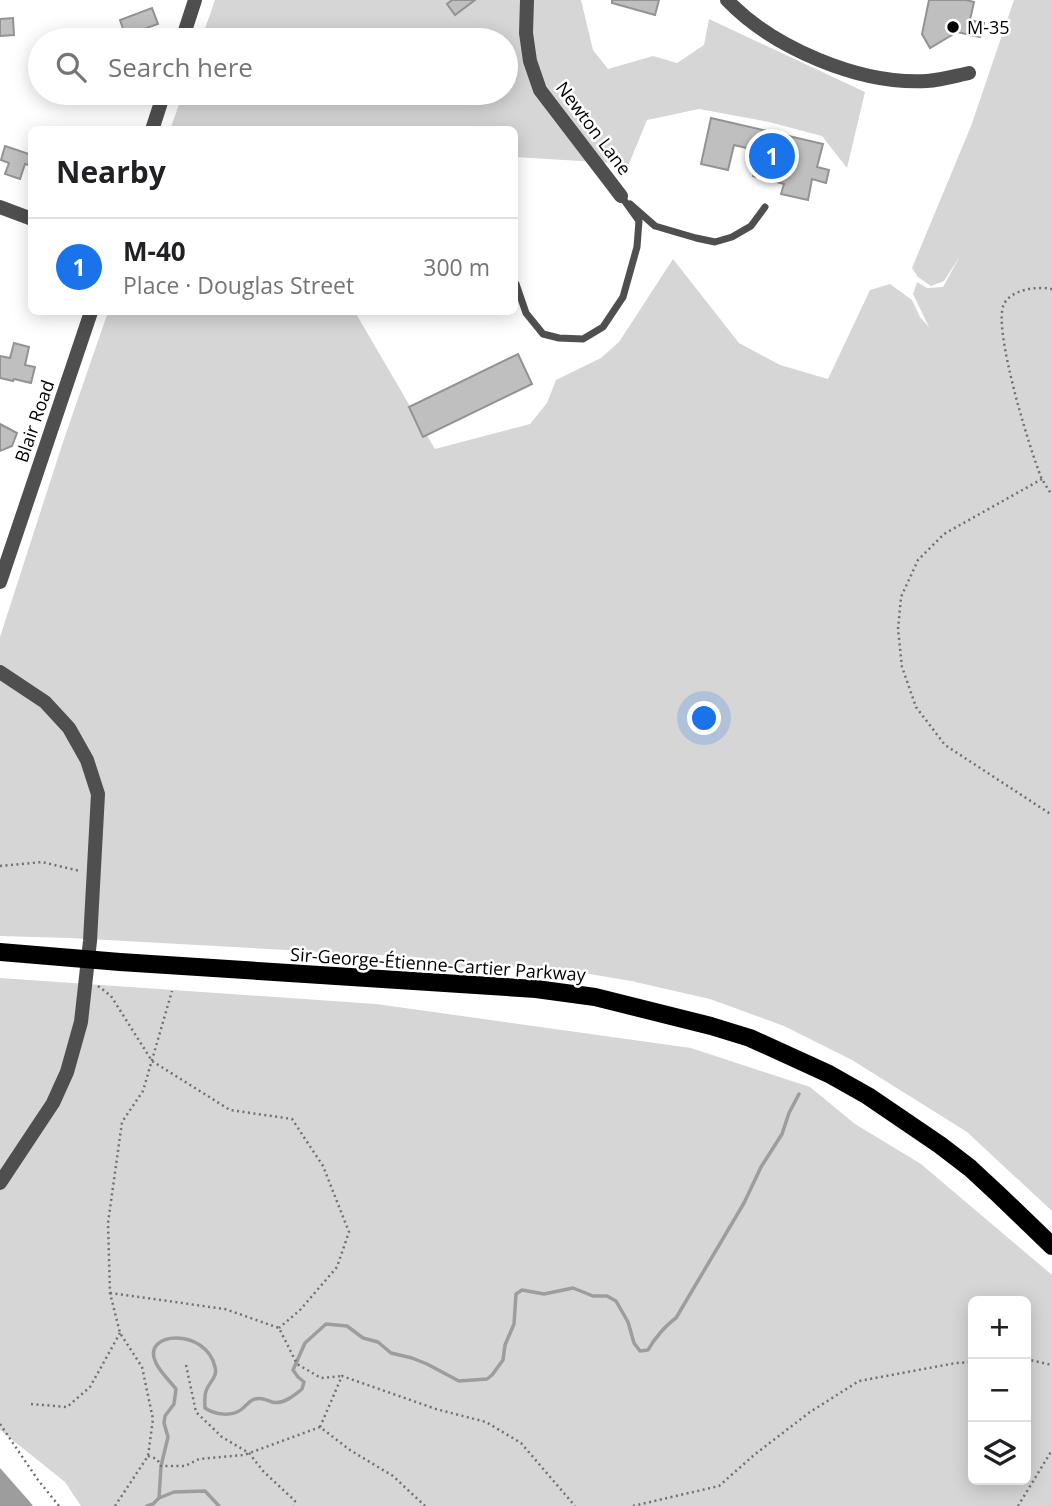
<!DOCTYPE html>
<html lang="en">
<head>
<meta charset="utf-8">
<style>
	body { margin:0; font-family:"Open Sans",sans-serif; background:#f2f2f2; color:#202124 }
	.controls { position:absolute; right:21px; bottom:21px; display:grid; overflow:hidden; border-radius:10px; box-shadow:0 4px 18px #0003 }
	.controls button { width:63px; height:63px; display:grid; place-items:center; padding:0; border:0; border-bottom:2px solid #e0e0e0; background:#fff; color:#202124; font:35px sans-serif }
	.you { position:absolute; left:705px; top:719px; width:24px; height:24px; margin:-18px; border:5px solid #fff; border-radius:50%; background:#1a73e8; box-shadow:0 0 0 10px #1a73e833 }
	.badge { display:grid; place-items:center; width:46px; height:46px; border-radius:50%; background:#1a73e8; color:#fff; font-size:23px; font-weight:700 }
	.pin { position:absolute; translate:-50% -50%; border:4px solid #fff; box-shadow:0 2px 7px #0006 }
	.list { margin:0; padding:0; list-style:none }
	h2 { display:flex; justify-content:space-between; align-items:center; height:91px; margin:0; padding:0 28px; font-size:30px }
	h2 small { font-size:23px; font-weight:400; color:#757577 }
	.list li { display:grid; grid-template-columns:46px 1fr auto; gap:21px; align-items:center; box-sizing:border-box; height:98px; padding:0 28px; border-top:2px solid #e0e0e0 }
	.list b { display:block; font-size:26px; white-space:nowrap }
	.list p { margin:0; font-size:23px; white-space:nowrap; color:#757577 }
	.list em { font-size:23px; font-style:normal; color:#757577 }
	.icon { flex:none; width:38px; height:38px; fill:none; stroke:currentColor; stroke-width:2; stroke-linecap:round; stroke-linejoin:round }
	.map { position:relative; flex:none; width:1052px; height:1506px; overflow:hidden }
	.search { position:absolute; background:#fff; box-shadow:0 4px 18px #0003; left:28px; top:28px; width:490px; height:77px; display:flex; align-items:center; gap:18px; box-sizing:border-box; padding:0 24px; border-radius:38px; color:#757577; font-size:26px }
	.panel { position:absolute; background:#fff; box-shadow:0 4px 18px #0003; left:28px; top:126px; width:490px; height:189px; border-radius:10px }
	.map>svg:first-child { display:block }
	.green { fill:#d6d6d6; fill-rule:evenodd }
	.water { fill:#9d9d9d }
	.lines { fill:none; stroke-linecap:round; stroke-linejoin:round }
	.stream { stroke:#9d9d9d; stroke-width:3.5 }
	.building { fill:#bfbfbf; stroke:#939393; stroke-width:2 }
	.path { stroke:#717171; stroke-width:2.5; stroke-dasharray:2 3.5; stroke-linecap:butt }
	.service { stroke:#4f4f4f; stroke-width:7 }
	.minor { stroke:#4f4f4f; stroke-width:14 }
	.tertiary { stroke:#4f4f4f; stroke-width:14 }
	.primary { stroke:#000; stroke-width:18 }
	.poi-dot { fill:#000; stroke:#fff; stroke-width:2.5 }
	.labels { text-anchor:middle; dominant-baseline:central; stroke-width:5; stroke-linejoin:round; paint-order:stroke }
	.poi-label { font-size:18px; fill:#000; stroke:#fff; text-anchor:start }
	.street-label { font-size:18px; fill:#000; stroke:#fff }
</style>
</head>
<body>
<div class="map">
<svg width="1052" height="1506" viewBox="0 0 1052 1506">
	<rect width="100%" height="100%" fill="#fff"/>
	<path class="green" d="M215,0H581L593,50L608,69L653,56L677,63L704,45L709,19L865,92L847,168L822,136L769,122L699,109L647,120L629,164L515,157L514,130H170L183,93H506V40H201Z
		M1014,0H1052V1211L967,1132L852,1060L784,1026L710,999L631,981L554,968L493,966L454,967L415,957L70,938L0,936V637L63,442L108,312H355L435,449L530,424L547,403L556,380L601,358L619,342L673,259L739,343L780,365L828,379L870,290L890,284L912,300L920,317L929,327L913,294L917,282L927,288L943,287L960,256L944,281L931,286L918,277L912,268L971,126Z
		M0,978L376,1004L691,1048L810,1087L855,1124L921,1164L1052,1275V1506H81L65,1482L0,1430ZM973,1301H1026V1480H973Z"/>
	<path class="water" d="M0,1468L30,1502L33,1506H0Z"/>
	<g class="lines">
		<path class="stream" d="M159,1498L174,1492L205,1491L219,1506
			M147,1506L153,1504L159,1498L161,1466L168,1437L164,1423L165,1416L174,1404L176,1389C170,1381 160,1372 156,1363C140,1331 206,1327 215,1367C218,1377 209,1382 206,1391C204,1397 205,1402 205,1408C215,1415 232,1417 242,1409C247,1405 250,1400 255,1399C262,1397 266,1400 272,1402C283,1405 295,1395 302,1389L304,1382L298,1377L293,1370L305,1343L326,1324L347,1326L363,1338L378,1342L391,1353L412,1358L427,1364L459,1381L487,1379L492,1375L503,1360L505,1345L514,1324L516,1294L522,1290L544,1294L573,1288L593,1296H607L616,1301L628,1322L634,1343L640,1351L648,1350C654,1339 666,1325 676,1318L744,1203L761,1167L782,1134L789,1113L799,1094"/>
	</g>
	<path class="building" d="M452,0H475L455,15L447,4Z
		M612,0H659L655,15L612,3Z
		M929,0H966L974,2L970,20L984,23L980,37L957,32L930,48L922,34Z
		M152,8L158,24L141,30L145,40H127L120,20Z
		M13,18L14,35L0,36V19Z
		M711,118L823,144L817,167L829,170L826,183L812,179L808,200L781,194L784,184L753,176L759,151L734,145L728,170L701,164Z
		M5,146L32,155L28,165L25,164L20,179L5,174L9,163L1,160Z
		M14,343L29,347L25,365L35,367L31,383L14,379L13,381L0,378V356L10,358Z
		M518,354L532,384L423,437L409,407Z
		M0,424L17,433L12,446L0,451Z"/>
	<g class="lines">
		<path class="path" d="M1052,289C1037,286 1012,289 1004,304C992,327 1030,450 1041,477C1044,483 1048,489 1052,495
			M1042,479L944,534L918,560L901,597L898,629L902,667L916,707L945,745L1052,815
			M0,866L42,862L80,871
			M98,986L111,996L152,1061L230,1110L292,1119L323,1166L349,1232L337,1267L300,1310L279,1328
			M110,1293L225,1309L279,1328L297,1364L321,1378L342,1376
			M1026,1359L1052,1365
			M186,1365L196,1412L222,1437L249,1453L263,1471L295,1501L294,1506
			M31,1404L67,1407L90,1387L120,1333
			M0,1424L38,1480L59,1506
			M320,1427L342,1376L436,1409L486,1422L521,1443L575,1506
			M148,1456L157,1459L161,1466H185L199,1459L244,1455L320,1427L350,1450L393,1476L425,1506
			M115,1506L148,1456L153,1419L142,1367L120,1333L110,1293L108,1223L122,1122L143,1091L172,991
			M633,1506L719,1486L754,1455L810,1412L859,1381L956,1363L973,1362
			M1018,1506L1052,1450"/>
		<path class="service" d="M630,204L655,226L696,238L715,242L732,237L751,226L765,207
			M516,284L526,313L543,334L559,338L583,339L603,327L623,297L637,247L639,221L621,196"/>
		<path class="minor" d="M527,0L526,33L530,61L540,90L621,196
			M727,0C773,48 860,85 927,81C941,80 955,76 969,73
			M0,207L32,219
			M0,672L45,702L69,728L87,760L98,794L90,941L81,1022L67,1072L53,1103L0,1183"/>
		<path class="tertiary" d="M182,40L195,0
			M152,130L164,93
			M0,582L91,312"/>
		<path class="primary" d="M0,952L120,962L536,989L595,997L711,1026L750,1038L829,1074L868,1096L940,1145L970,1168L998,1194L1052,1246"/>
	</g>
	<circle class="poi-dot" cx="953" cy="27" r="7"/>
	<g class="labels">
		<g class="poi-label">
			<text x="967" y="27">M-35</text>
		</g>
		<g class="street-label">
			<text transform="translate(594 128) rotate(53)">Newton Lane</text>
			<text transform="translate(34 421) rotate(-71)">Blair Road</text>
			<text transform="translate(438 964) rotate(4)">Sir-George-Étienne-Cartier Parkway</text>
		</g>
	</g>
</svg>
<div class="controls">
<button>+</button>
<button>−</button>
<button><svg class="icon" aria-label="layers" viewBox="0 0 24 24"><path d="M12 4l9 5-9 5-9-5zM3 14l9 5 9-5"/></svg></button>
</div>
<div class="you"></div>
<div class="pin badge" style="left:772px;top:156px">1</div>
<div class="search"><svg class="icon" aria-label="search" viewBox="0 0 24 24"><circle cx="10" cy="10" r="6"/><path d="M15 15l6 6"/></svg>Search here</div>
<section class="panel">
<h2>Nearby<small></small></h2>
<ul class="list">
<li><span class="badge">1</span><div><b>M-40</b><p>Place · Douglas Street</p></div><em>300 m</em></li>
</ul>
</section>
</div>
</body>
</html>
